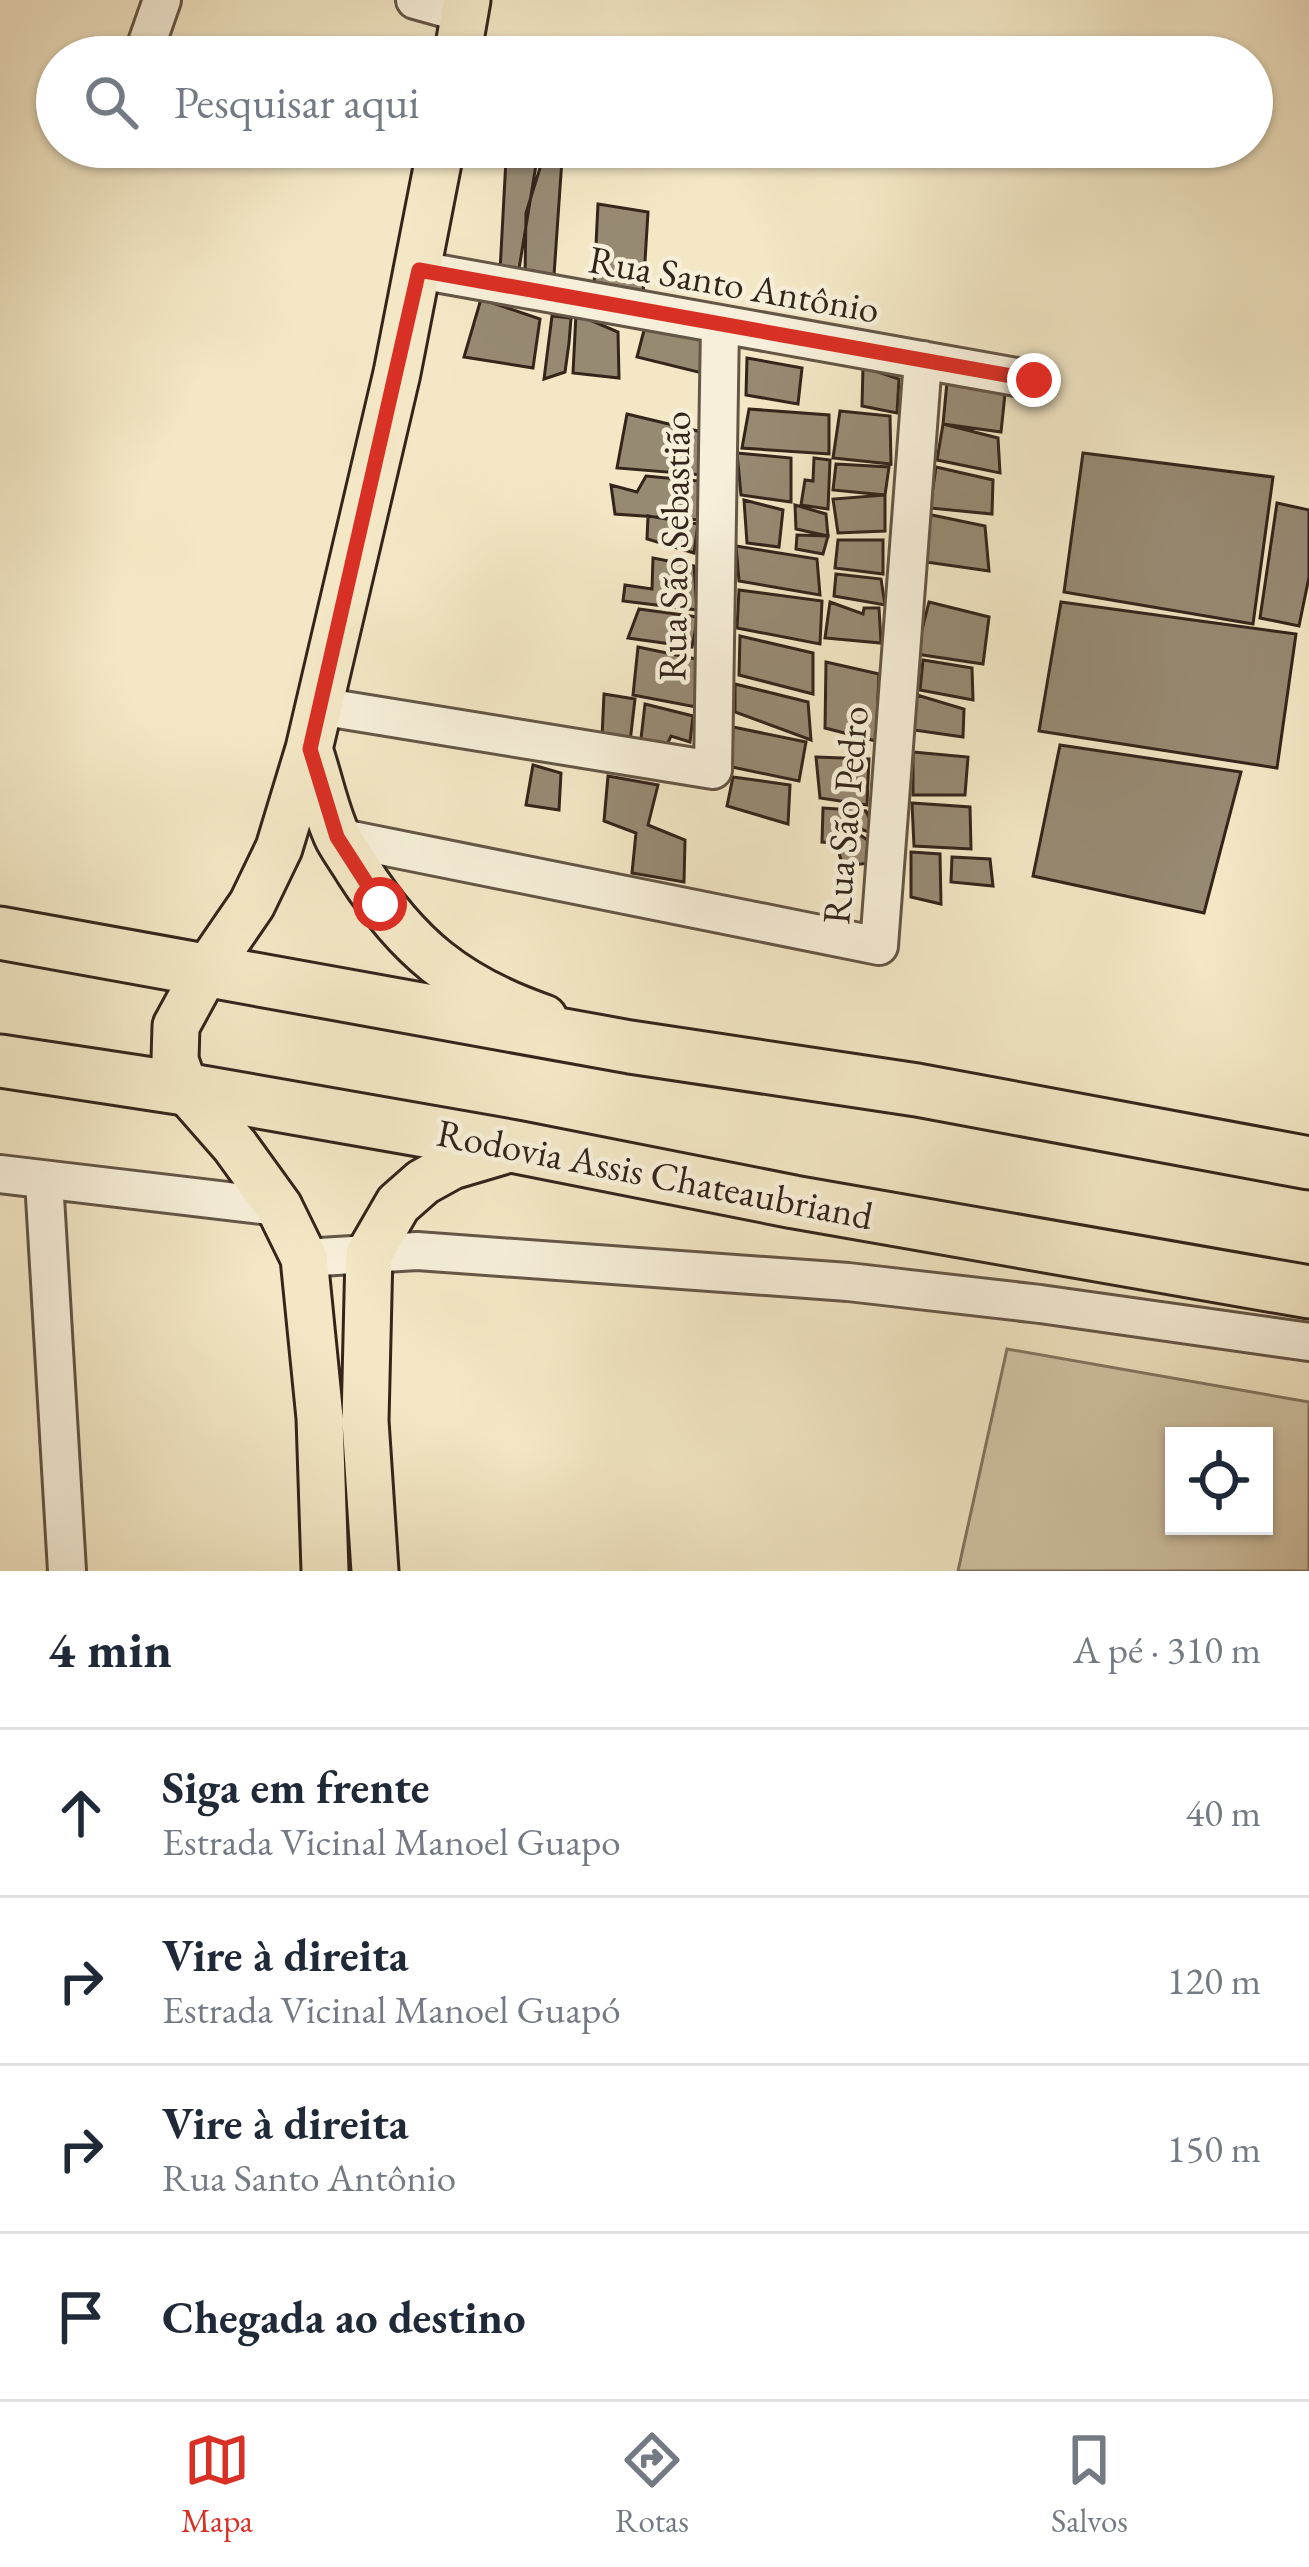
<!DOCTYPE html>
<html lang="pt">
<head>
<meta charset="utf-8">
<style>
	body { margin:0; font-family:"EB Garamond",serif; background:#f2f2f3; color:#1f2937 }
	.controls { position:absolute; right:36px; bottom:36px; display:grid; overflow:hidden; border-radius:0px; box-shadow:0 3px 9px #0004 }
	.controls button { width:108px; height:108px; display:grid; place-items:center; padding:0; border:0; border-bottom:3px solid #e0e1e3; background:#fff; color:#1f2937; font:60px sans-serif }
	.stop { position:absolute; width:36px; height:36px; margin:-27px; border:9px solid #d93025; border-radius:50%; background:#fff }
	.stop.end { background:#d93025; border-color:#fff; box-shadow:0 3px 12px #0008 }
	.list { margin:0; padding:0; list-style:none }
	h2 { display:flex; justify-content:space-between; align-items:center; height:156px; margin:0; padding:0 48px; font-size:51px }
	h2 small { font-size:39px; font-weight:400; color:#747a83 }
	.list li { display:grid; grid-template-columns:78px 1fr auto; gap:36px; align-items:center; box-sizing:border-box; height:168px; padding:0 48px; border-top:3px solid #e0e1e3 }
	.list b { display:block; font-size:45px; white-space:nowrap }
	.list p { margin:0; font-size:39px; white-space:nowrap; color:#747a83 }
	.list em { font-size:39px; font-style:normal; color:#747a83 }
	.icon { flex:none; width:66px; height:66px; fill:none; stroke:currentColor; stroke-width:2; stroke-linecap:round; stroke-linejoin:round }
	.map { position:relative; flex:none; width:1309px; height:1571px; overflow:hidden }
	.search { position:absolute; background:#fff; box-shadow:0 3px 9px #0004; left:36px; right:36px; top:36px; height:132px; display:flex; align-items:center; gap:30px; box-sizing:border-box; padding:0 42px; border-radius:66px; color:#747a83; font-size:45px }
	.sheet { height:828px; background:#fff }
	nav { display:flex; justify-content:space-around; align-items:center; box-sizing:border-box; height:168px; border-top:3px solid #e0e1e3; background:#fff; font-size:33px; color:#747a83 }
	nav a { display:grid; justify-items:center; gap:6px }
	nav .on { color:#d93025 }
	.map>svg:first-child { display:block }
	.green { fill:#d3c6a8; stroke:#847662; stroke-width:3; fill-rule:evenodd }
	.building { fill:#978a73; stroke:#34251b; stroke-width:3 }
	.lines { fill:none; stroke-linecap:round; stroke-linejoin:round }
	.minor-casing { stroke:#645646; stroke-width:42 }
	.major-casing { stroke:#34251b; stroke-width:51 }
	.highway-casing { stroke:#34251b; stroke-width:57 }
	.minor { stroke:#f7efd9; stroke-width:36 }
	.major { stroke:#f3e7c5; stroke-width:45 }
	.highway { stroke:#f3e7c5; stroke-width:51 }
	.route { stroke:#d93025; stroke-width:15 }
	.labels { text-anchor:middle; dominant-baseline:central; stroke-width:9; stroke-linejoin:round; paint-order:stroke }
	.street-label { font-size:39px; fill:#34251b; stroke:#f7efd9 }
</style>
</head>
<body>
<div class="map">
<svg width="1309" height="1571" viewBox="0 0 1309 1571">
	<rect width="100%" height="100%" fill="#f3e7c5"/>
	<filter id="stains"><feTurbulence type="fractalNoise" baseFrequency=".00167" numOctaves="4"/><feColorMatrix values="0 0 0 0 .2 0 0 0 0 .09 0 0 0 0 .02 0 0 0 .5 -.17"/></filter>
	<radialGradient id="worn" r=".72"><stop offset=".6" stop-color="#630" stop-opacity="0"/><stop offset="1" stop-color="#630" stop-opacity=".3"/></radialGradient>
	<path class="green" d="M1007,1349L1309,1402V1571H958ZM1174,1436H1264V1526H1174Z"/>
	<path class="building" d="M544,155L562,159L554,275L525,276L526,213Z
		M506,159L536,165L518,275L500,271Z
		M598,204L648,212L643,294L594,285Z
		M481,299L540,319L533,368L464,357Z
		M576,314L618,332L619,378L573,373Z
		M552,316L571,318L569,343L565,372L544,379Z
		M647,319L712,330L706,374L637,357Z
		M747,358L802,368L798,404L746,395Z
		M863,367L899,379L897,413L862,406Z
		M947,382L1005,394L1001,432L943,424Z
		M749,409L829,415V454L742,448Z
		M840,411L890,416L891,464L833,458Z
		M627,414L706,433L703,475L617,468Z
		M943,424L998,438L1000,473L937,460Z
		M737,453L791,458V502L741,495Z
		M1083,453L1273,477L1253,624L1064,592Z
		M814,458L830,460L828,509L801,505L805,480L813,481Z
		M836,464L889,467L885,495L833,490Z
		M936,467L993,480L992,514L930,508Z
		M646,476L699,481V520L615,514L611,485L637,492Z
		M885,495V531L838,533L833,499Z
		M744,500L783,510L779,547L747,543Z
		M1277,503L1309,510V577L1299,626L1260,618Z
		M795,505L826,514L828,536L796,529Z
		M927,514L985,526L989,571L926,562Z
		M648,516L698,524L694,553L647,539Z
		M797,535L828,536L823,554L796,549Z
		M838,540H883V574L835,568Z
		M736,546L817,559L820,595L739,581Z
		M653,558L694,566L697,610L623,601L625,585L652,589Z
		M836,574L881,579L885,605L834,596Z
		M739,590L822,601L820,644L737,628Z
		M830,602L863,614L864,608H879L881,643L825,638Z
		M929,602L989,617L983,664L916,654Z
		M1061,602L1296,634L1277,768L1039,731Z
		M639,609L698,617L692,647L628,638Z
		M740,636L813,653V694L739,675Z
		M638,647L696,659V707L633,695Z
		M923,660L972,668L973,700L920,690Z
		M826,662L879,674L876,741L825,728Z
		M735,684L808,702L811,740L735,712Z
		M604,694L635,699L630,742L602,737Z
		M917,695L964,709L963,737L914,730Z
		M645,704L693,716L690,742L671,736L662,755L640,747Z
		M733,727L806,742L799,781L732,767Z
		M1060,745L1241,772L1204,913L1033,876Z
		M913,752L968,757L965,795H913Z
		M816,757L869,759L867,805L820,798Z
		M533,765L561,773L559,810L526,805Z
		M608,776L658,785L648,825L685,840L684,882L632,873L636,833L604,821Z
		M733,777L790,785L788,824L727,806Z
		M912,803L970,807L971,849L914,846Z
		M823,808L866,811L876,834L850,826L848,844L822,842Z
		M856,832L873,844L871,863L843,866L838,850L851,845Z
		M911,852L940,854L941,904L911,897Z
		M952,857L990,859L993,886L951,882Z"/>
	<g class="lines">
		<defs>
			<path id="minor" d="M415,0L465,14
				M142,57L162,0
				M419,270L1033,380
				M319,706L713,770L720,324
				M337,837L879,946L923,360
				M0,1174L279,1207
				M44,1180L67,1571
				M304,1258L417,1251L848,1282L1040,1304L1309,1342"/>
			<path id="major" d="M457,57L467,0
				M309,749C319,778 325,811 338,838C344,849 352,860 358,870C407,947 457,988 544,1018
				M325,1571L320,1418L304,1258L279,1207L235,1146L185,1089L175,1060L176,1026L206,971L252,904L279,848L309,749L397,373L441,147
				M375,1571L365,1421L369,1254L398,1204L423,1182L452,1166L516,1147"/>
			<path id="highway" d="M0,933L630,1047L917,1090L1309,1163
				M0,1061L185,1089L516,1147L794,1202L1309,1292"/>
		</defs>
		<use href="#minor" class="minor-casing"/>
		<use href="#major" class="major-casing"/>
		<use href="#highway" class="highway-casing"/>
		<use href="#minor" class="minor"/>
		<use href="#major" class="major"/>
		<use href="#highway" class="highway"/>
	</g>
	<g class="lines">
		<path class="route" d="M380,904L337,837L310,749L419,270L1034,380"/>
	</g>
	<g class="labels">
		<g class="street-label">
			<text transform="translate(734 284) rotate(10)">Rua Santo Antônio</text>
			<text transform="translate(674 546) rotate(-89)">Rua São Sebastião</text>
			<text transform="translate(845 815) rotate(-85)">Rua São Pedro</text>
			<text transform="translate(655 1174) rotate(11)">Rodovia Assis Chateaubriand</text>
		</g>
	</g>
	<rect width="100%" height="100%" filter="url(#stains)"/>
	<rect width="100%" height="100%" fill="url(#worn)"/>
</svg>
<div class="controls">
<button><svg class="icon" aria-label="locate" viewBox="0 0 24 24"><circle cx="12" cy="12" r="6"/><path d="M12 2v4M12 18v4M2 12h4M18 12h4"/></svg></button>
</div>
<div class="stop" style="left:380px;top:904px"></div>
<div class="stop end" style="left:1034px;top:380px"></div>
<div class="search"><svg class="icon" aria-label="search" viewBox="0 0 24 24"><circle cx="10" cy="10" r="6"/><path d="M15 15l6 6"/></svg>Pesquisar aqui</div>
</div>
<section class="sheet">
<h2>4 min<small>A pé · 310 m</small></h2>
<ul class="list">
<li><svg class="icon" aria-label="ahead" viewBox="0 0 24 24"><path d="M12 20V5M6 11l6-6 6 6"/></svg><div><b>Siga em frente</b><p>Estrada Vicinal Manoel Guapo</p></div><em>40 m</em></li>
<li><svg class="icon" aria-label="right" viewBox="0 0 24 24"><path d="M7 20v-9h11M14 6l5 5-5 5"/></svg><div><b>Vire à direita</b><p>Estrada Vicinal Manoel Guapó</p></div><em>120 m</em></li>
<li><svg class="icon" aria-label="right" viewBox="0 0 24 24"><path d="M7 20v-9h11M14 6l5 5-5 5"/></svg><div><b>Vire à direita</b><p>Rua Santo Antônio</p></div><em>150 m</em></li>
<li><svg class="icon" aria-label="arrive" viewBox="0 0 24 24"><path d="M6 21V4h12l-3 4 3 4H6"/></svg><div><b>Chegada ao destino</b></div></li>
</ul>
</section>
<nav>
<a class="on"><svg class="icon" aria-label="map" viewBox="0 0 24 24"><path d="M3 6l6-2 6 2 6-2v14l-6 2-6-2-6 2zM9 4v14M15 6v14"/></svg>Mapa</a>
<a><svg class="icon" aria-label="directions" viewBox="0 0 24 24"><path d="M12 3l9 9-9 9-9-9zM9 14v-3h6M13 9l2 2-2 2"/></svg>Rotas</a>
<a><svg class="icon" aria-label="saved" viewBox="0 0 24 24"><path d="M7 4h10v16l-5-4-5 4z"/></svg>Salvos</a>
</nav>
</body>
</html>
